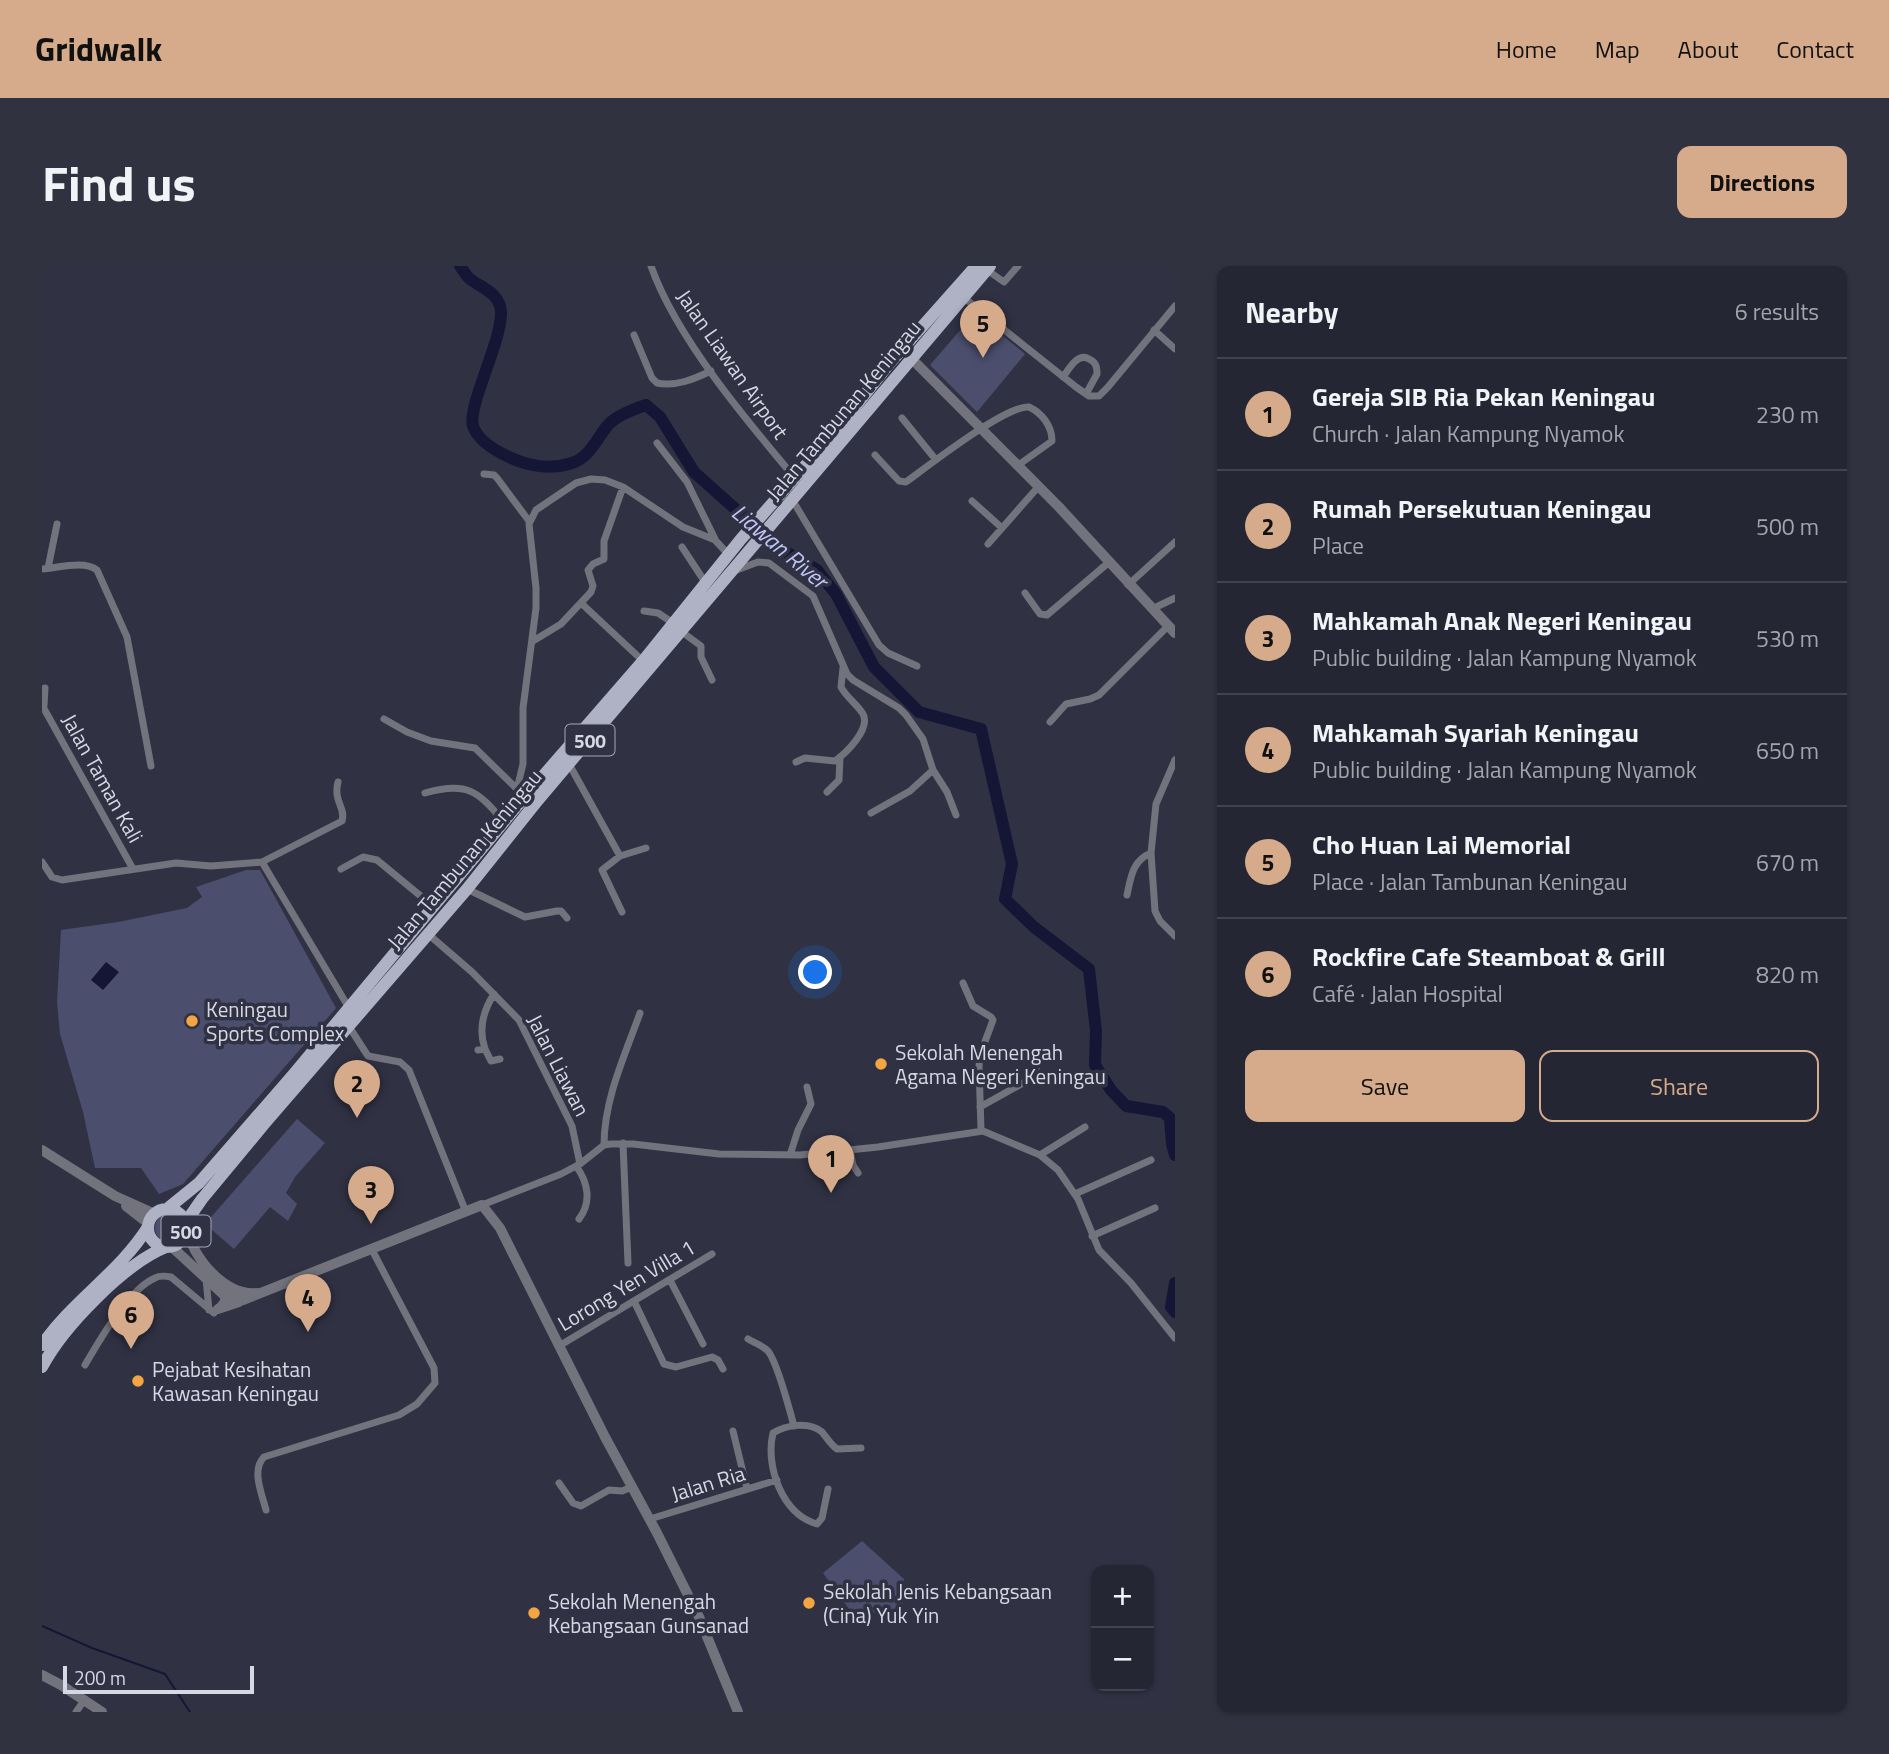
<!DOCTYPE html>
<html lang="en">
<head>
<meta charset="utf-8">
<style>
	body { margin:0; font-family:"Titillium Web",sans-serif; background:#30323f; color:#f1f3f6 }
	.controls { position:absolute; right:21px; bottom:21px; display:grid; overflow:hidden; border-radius:14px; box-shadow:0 2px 5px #0004 }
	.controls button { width:63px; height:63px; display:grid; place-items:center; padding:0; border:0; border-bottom:2px solid #41434e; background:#242633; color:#f1f3f6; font:35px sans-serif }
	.scale { position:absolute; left:21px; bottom:18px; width:191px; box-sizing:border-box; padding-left:7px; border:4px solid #d7d8e3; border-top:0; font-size:19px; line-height:24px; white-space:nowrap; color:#d7d8e3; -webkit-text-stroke:5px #303244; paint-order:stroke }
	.you { position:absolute; left:774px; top:707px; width:24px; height:24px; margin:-18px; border:5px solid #fff; border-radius:50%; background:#1a73e8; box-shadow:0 0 0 10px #1a73e833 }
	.badge { display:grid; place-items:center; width:46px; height:46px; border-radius:50%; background:#d6ab8b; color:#111; font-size:23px; font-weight:700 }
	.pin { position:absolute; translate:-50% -58px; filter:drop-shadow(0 2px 4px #0008) }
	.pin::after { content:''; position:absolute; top:37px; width:24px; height:21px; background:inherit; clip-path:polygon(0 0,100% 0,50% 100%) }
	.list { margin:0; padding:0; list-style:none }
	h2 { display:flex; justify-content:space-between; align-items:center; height:91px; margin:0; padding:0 28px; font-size:30px }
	h2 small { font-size:23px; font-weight:400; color:#a3a5ac }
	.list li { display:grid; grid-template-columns:46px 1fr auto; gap:21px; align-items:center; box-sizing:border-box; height:112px; padding:0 28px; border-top:2px solid #41434e }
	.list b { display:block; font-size:26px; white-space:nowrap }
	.list p { margin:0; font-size:23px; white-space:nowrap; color:#a3a5ac }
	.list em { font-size:23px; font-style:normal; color:#a3a5ac }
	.actions { display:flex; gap:14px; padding:21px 28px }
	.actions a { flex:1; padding:16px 0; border:2px solid #d6ab8b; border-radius:14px; text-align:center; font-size:24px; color:#d6ab8b }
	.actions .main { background:#d6ab8b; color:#111 }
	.map { position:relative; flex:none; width:1133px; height:1446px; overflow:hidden; border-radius:14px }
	header { display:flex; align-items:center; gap:42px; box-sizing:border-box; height:98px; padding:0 35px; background:#d6ab8b; color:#111 }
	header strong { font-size:33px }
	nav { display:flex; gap:38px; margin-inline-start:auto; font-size:24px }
	.intro { display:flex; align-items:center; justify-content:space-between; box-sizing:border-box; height:168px; padding:0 42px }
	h1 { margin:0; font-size:49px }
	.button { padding:18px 32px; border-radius:14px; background:#d6ab8b; color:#111; font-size:24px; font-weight:700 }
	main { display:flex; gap:42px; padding:0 42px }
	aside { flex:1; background:#242633; border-radius:14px; box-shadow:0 2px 5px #0004 }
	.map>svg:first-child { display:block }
	.green { fill:#4b4e6d }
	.water { fill:#151636 }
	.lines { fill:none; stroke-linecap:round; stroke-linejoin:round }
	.stream { stroke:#151636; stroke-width:2 }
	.river { stroke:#151636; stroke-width:12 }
	.minor { stroke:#72737c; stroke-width:7 }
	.tertiary { stroke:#72737c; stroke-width:10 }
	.primary { stroke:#afb2c4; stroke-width:12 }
	.poi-dot { fill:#f2a541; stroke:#303244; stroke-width:2.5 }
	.labels { text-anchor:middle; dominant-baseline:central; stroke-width:7; stroke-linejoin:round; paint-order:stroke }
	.shield { fill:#303244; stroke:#a5a6b3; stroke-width:2 }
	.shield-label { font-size:19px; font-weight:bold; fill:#d7d8e3 }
	.street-label { font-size:21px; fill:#d7d8e3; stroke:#303244 }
	.poi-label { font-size:21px; fill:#d7d8e3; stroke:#303244; text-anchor:start }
	.water-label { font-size:23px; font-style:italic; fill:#bfc5f8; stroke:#303244 }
</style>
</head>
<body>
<header>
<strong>Gridwalk</strong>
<nav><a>Home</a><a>Map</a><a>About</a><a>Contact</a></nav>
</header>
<div class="intro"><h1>Find us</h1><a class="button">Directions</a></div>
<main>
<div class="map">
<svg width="1133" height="1446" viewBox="0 0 1133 1446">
	<rect width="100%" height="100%" fill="#303244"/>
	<path class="green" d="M933,47L983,88L935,146L888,99Z
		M204,604H218L294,742L141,918L117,928L99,902H53L41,846L18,768L15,736L19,664L76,656L145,642L160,631L154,621Z
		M255,853L283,877L253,911L244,927L255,938L246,955L228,941L192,983L163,958Z
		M113 962a14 14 0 1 1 28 0a14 14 0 1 1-28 0Z
		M820,1275L862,1313L860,1346L810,1347L781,1307Z"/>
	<path class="water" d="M64,696L77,706L61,724L49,714Z"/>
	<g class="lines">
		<path class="stream" d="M0,1360L50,1382L123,1408L148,1446"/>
		<path class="river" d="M418,0C421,4 424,10 428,13C440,22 458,27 459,46C460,75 425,141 431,160C436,175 454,185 467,191C486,200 509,204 530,197C548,191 555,172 566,159C575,149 592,143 604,139L618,151L652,206L737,282L775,304L794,328L832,401L877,446L939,463L970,598L963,633L992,661L1047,703L1054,765L1053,799L1069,824L1084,840L1121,846L1128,852L1130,878L1133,889
			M1133,1017L1129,1041L1133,1046"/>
		<path class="minor" d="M609,0C634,71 704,154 753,212
			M945,4L962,16L976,0
			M921,31L1034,121L1047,130H1057L1066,121L1133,40
			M1112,64L1133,83
			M592,69L610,112L615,117C634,121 652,113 669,105
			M1021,111C1027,103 1036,86 1047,93C1054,96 1055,101 1055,108L1044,128
			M860,152L894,194
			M615,177L645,216L673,273
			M833,189L857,215L864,216C886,200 964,139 987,141C1000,147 1010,160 1010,175L975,200
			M442,208L452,209L455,212L487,255
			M751,235L837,379L846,387L875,400
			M930,235L960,262
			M946,278L997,220
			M640,281L663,316
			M6,302L15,258
			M0,303C16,302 42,294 55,304L85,371L109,500
			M692,305L716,296L727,297L771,330L805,408L811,414L857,442L864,449L881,473L891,504L868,525L829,547
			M1086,319L1133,276
			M983,327L998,348L1005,349L1066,297
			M539,337L601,395
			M1110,343L1133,332
			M602,345L616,347L631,357
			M640,366L659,380V391L670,414
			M491,375L519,358L549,326L551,320L546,304L551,298L562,293V275L581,221
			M0,439L91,603
			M2,439L3,422
			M342,453L365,466L389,475L433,482L475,523
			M1008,456L1024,438L1048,433L1057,429L1126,360
			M1133,494L1114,538L1109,587L1113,645L1118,655L1133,670
			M754,496L763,492L793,495C804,487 829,463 821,448C815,438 804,431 799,421L801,402
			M527,498L578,590L604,582
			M891,504L905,526L914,549
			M785,526L797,514L798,491
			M383,527C425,515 436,525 462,556
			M481,533L475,523L481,498V442L494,342V322L487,258L494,244L534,217L549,213L563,214L581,221L641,261L673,274L686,288
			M578,590L560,604L580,646
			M0,596L10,611L20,614L134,597L169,600L220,596L307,742
			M220,596L300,555C304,541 291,536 296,516
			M299,603L321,591L335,594L392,641
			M425,623L483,651L515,645H519L525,652
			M1085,629C1089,611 1090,595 1109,587
			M386,668L430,706L477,754L530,860L538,898
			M921,717L931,740L949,751L951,754L941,781L937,799L939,864
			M306,759L326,790L358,796L367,804L424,946
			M443,783L449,795L458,793
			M436,784L443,783C436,763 441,745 452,728
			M938,841L990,812L1000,789
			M581,877L586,997
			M562,879C562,833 583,789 598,747
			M808,884L811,899L816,907
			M748,889L756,864L769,838L765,821
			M998,889L1043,861
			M534,900C546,916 550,936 537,953
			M787,910V887
			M1033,928L1109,894
			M440,939L519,908L538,898L562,879L569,878H591L677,888L758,889L836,881L941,865L998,889L1016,904L1036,933L1057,984L1089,1017L1133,1072
			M1050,970L1113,942
			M164,1013L167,1044
			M628,1014L661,1078
			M592,1035L622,1098L634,1101L670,1091L676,1094L681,1103
			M706,1073C713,1077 721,1080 726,1085C735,1096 748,1145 752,1160
			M517,1080L670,988
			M43,1099C57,1075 87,1023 113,1012C118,1009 124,1010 129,1011L172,1047L181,1036L184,1026
			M691,1165L705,1223
			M517,1217L531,1237L539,1240L567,1224L580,1225L590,1221
			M786,1223L780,1252L775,1258C740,1248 723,1200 731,1167C744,1159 767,1155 780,1166C785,1172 789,1179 795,1183L819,1182
			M224,1244C220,1228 209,1204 222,1191L357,1149L375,1138L393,1117L392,1102L329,982
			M608,1253L735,1214
			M34,1446L43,1433"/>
		<path class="tertiary" d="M869,92L1017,241L1133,367
			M0,884L73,930L113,948
			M84,940L107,958
			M145,962C150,992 183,1030 215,1027
			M130,981L183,1030L201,1034L440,939L458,962L563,1171L615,1267L657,1351L696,1446
			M176,1043L197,1036
			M0,1409L19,1419L60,1446"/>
		<path class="primary" d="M125,943L157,917L251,809L481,533L601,395L699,273L793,166L847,98L934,0
			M106 962a19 19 0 1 1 38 0a19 19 0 1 1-38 0Z
			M144,956L160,933L223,857L425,623L496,534L948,0
			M0,1079C30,1035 78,1006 106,961
			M0,1101C21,1061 82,998 124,981"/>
	</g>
	<g class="poi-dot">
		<circle cx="150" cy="755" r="7"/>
		<circle cx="839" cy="798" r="7"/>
		<circle cx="96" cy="1115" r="7"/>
		<circle cx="767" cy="1337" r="7"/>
		<circle cx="492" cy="1347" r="7"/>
	</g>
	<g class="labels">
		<g class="shield">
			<rect x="523.5" y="458.5" width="49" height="31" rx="5"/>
			<rect x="119.5" y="949.5" width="49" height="31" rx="5"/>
		</g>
		<g class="shield-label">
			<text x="548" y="474">500</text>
			<text x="144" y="965">500</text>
		</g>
		<g class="street-label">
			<text transform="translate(691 98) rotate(55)">Jalan Liawan Airport</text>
			<text transform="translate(801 144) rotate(-50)">Jalan Tambunan Keningau</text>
			<text transform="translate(61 512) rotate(61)">Jalan Taman Kali</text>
			<text transform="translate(422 593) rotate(-50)">Jalan Tambunan Keningau</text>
			<text transform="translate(517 799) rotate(63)">Jalan Liawan</text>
			<text transform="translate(584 1019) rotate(-31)">Lorong Yen Villa 1</text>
			<text transform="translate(666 1217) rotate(-17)">Jalan Ria</text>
		</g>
		<g class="poi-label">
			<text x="164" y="743">Keningau<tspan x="164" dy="24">Sports Complex</tspan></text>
			<text x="853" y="786">Sekolah Menengah<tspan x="853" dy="24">Agama Negeri Keningau</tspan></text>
			<text x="110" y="1103">Pejabat Kesihatan<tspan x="110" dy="24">Kawasan Keningau</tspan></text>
			<text x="781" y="1325">Sekolah Jenis Kebangsaan<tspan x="781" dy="24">(Cina) Yuk Yin</tspan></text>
			<text x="506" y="1335">Sekolah Menengah<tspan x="506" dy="24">Kebangsaan Gunsanad</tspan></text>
		</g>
		<g class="water-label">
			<text transform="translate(738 280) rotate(40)">Liawan River</text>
		</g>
	</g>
</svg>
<div class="controls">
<button>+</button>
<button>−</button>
</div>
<div class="scale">200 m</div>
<div class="you"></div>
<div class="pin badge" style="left:789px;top:927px">1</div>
<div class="pin badge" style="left:315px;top:852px">2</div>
<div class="pin badge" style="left:329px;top:958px">3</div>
<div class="pin badge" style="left:266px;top:1066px">4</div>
<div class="pin badge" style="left:941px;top:92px">5</div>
<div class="pin badge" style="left:89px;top:1083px">6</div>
</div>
<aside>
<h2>Nearby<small>6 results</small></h2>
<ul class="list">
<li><span class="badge">1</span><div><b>Gereja SIB Ria Pekan Keningau</b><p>Church · Jalan Kampung Nyamok</p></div><em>230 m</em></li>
<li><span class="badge">2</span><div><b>Rumah Persekutuan Keningau</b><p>Place</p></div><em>500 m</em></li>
<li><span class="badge">3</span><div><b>Mahkamah Anak Negeri Keningau</b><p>Public building · Jalan Kampung Nyamok</p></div><em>530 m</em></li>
<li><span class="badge">4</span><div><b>Mahkamah Syariah Keningau</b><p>Public building · Jalan Kampung Nyamok</p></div><em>650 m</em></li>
<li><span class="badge">5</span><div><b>Cho Huan Lai Memorial</b><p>Place · Jalan Tambunan Keningau</p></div><em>670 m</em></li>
<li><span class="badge">6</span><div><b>Rockfire Cafe Steamboat &amp; Grill</b><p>Café · Jalan Hospital</p></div><em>820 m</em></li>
</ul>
<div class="actions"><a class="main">Save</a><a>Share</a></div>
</aside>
</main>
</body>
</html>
